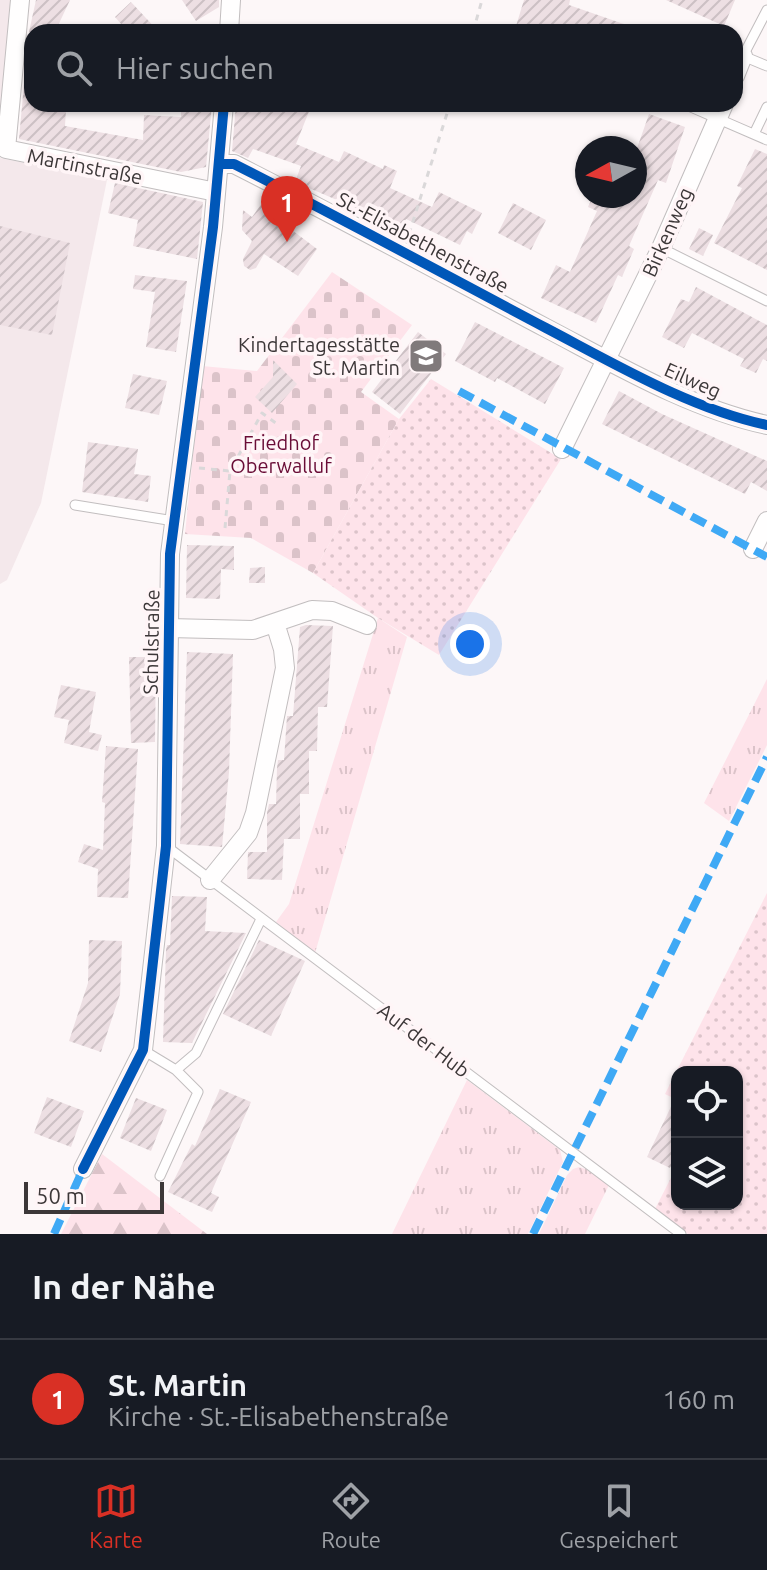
<!DOCTYPE html>
<html lang="de">
<head>
<meta charset="utf-8">
<style>
	body { margin:0; font-family:Ubuntu,sans-serif; background:#20242c; color:#f1f3f6 }
	.controls { position:absolute; right:24px; bottom:24px; display:grid; overflow:hidden; border-radius:16px; box-shadow:0 2px 6px #0004 }
	.controls button { width:72px; height:72px; display:grid; place-items:center; padding:0; border:0; border-bottom:2px solid #363941; background:#171b24; color:#f1f3f6; font:40px sans-serif }
	.compass { position:absolute; left:575px; top:136px; width:72px; height:72px; border-radius:50%; background:#171b24; box-shadow:0 2px 6px #0004; rotate:262deg }
	.scale { position:absolute; left:24px; bottom:20px; width:140px; box-sizing:border-box; padding-left:8px; border:4px solid #3c3738; border-top:0; font-size:22px; line-height:28px; white-space:nowrap; color:#3c3738; -webkit-text-stroke:6px #fff5f7; paint-order:stroke }
	.you { position:absolute; left:470px; top:644px; width:28px; height:28px; margin:-20px; border:6px solid #fff; border-radius:50%; background:#1a73e8; box-shadow:0 0 0 12px #1a73e833 }
	.badge { display:grid; place-items:center; width:52px; height:52px; border-radius:50%; background:#d93025; color:#fff; font-size:26px; font-weight:700 }
	.pin { position:absolute; translate:-50% -66px; filter:drop-shadow(0 2px 4px #0008) }
	.pin::after { content:''; position:absolute; top:42px; width:28px; height:24px; background:inherit; clip-path:polygon(0 0,100% 0,50% 100%) }
	.list { margin:0; padding:0; list-style:none }
	h2 { display:flex; justify-content:space-between; align-items:center; height:104px; margin:0; padding:0 32px; font-size:34px }
	h2 small { font-size:26px; font-weight:400; color:#9ea1a6 }
	.list li { display:grid; grid-template-columns:52px 1fr auto; gap:24px; align-items:center; box-sizing:border-box; height:120px; padding:0 32px; border-top:2px solid #363941 }
	.list b { display:block; font-size:30px; white-space:nowrap }
	.list p { margin:0; font-size:26px; white-space:nowrap; color:#9ea1a6 }
	.list em { font-size:26px; font-style:normal; color:#9ea1a6 }
	.icon { flex:none; width:44px; height:44px; fill:none; stroke:currentColor; stroke-width:2; stroke-linecap:round; stroke-linejoin:round }
	.map { position:relative; flex:none; width:767px; height:1234px; overflow:hidden }
	.search { position:absolute; background:#171b24; box-shadow:0 2px 6px #0004; left:24px; right:24px; top:24px; height:88px; display:flex; align-items:center; gap:20px; box-sizing:border-box; padding:0 28px; border-radius:24px; color:#9ea1a6; font-size:30px }
	.sheet { height:224px; background:#171b24 }
	nav { display:flex; justify-content:space-around; align-items:center; box-sizing:border-box; height:112px; border-top:2px solid #363941; background:#171b24; font-size:22px; color:#9ea1a6 }
	nav a { display:grid; justify-items:center; gap:4px }
	nav .on { color:#d93025 }
	.map>svg:first-child { display:block }
	.built { fill:#f4e8eb }
	.grass { fill:url(#grass-tufts) }
	.forest { fill:url(#forest-firs) }
	.cemetery { fill:url(#cemetery-stones) }
	.garden { fill:url(#garden-dots) }
	.building { fill:url(#building-hatch) }
	.lines { fill:none; stroke-linecap:round; stroke-linejoin:round }
	.lane-casing { stroke:#c2bebf; stroke-width:11 }
	.street-casing { stroke:#c2bebf; stroke-width:20 }
	.path { stroke:#dad8d9; stroke-width:3; stroke-dasharray:6 6; stroke-linecap:butt }
	.lane { stroke:#fffefe; stroke-width:9 }
	.street { stroke:#fffefe; stroke-width:18 }
	.quiet { stroke:#3fa9f5; stroke-width:8; stroke-dasharray:16 8; stroke-linecap:butt }
	.cycleway-casing { stroke:#fff5f7; stroke-width:15 }
	.cycleway { stroke:#0057b8; stroke-width:10 }
	.labels { text-anchor:middle; dominant-baseline:central; stroke-width:7; stroke-linejoin:round; paint-order:stroke }
	.street-label { font-size:20px; fill:#3c3738; stroke:#fff5f7 }
	.poi-label { font-size:20px; fill:#3c3738; stroke:#fff5f7; text-anchor:end }
	.park-label { font-size:20px; fill:#690c36; stroke:#fff5f7 }
</style>
</head>
<body>
<div class="map">
<svg width="767" height="1234" viewBox="0 0 767 1234">
	<defs>
		<pattern id="grass-tufts" width="24" height="20" patternUnits="userSpaceOnUse" patternTransform="scale(2)"><rect width="24" height="20" fill="#fee3ea"/><path d="M3 7l-1-3M5 7V3M7 7l1-3M15 17l-1-3M17 17v-4M19 17l1-3" fill="none" stroke="#dbc3c9"/></pattern>
		<pattern id="forest-firs" width="22" height="20" patternUnits="userSpaceOnUse" patternTransform="scale(2)"><rect width="22" height="20" fill="#fee3ea"/><path d="M5 1l3.5 6h-7zM16 11l3.5 6h-7z" fill="#dbc3c9"/></pattern>
		<pattern id="cemetery-stones" width="16" height="16" patternUnits="userSpaceOnUse" patternTransform="scale(2)"><rect width="16" height="16" fill="#fee3ea"/><path d="M2 7V4a2 2 0 0 1 4 0v3zM10 15v-3a2 2 0 0 1 4 0v3z" fill="#dbc3c9"/></pattern>
		<pattern id="garden-dots" width="8" height="8" patternUnits="userSpaceOnUse" patternTransform="scale(2)"><rect width="8" height="8" fill="#fee3ea"/><path d="M2 2h.1M6 6h.1" fill="none" stroke="#dbc3c9" stroke-width="1.8" stroke-linecap="round"/></pattern>
		<pattern id="building-hatch" width="6" height="6" patternUnits="userSpaceOnUse" patternTransform="scale(2)"><rect width="6" height="6" fill="#eddfe3"/><path d="M-1 1l2-2M0 6l6-6M5 7l2-2" fill="none" stroke="#ccc0c4"/></pattern>
	</defs>
	<rect width="100%" height="100%" fill="#fdf7f8"/>
	<path class="built" d="M0,0H12L0,117Z
		M0,158L107,180L41,503L7,580L0,584Z"/>
	<path class="grass" d="M378,618L407,637L315,953L276,922L289,904Z
		M767,679V745L729,821L704,803Z
		M467,1080L560,1150L563,1162L528,1234H392Z
		M579,1167L589,1170L609,1185L585,1234H539L567,1175L573,1169Z"/>
	<path class="forest" d="M102,1154L207,1234H61Z"/>
	<path class="cemetery" d="M332,272L412,325L361,392L399,419L313,573L251,538L185,534L202,366L257,371Z"/>
	<path class="garden" d="M431,379L561,459L439,655L378,618L313,573L399,419Z
		M767,893V1234H688L655,1209L677,1166V1204H737V1072H677V1100L665,1094Z"/>
	<path class="building" d="M36,0H70L55,32H29Z
		M182,0H219V7L196,21Z
		M524,0H570L569,5L641,30V32H535L516,26Z
		M666,0H735L724,26Z
		M131,2L159,32H128L115,17Z
		M27,51L32,52V104L66,109L65,126L143,140L144,115L181,117V105L212,104L206,167L181,172L19,139Z
		M236,104H312L296,144L339,162L344,151L383,169L384,165L397,171L390,188L432,207L439,192L482,213L472,234L467,231L460,245L406,219L402,228L295,182L301,166L253,149L248,158L232,151Z
		M649,114L685,127L666,183L658,180L629,246L634,249L622,277L618,275L596,323L541,298L556,265L570,272L597,211L588,207L593,196H635V154Z
		M755,149L767,154V270L714,243L742,188L737,186Z
		M115,183L203,202L197,259L133,246L138,220L108,213Z
		M262,203L275,212L272,215L317,249L298,276L264,254L256,268L250,270L244,266L243,259L252,241L242,230L243,210L252,217Z
		M513,203L546,220L531,250L498,233Z
		M0,226L70,243L52,335L0,325Z
		M699,228L713,235L703,256L689,249Z
		M135,275L187,281L176,352L146,347L155,292L133,289Z
		M696,287L767,325V361L763,359L756,373L740,366L744,359L692,333L684,348L662,337L681,299L689,302Z
		M475,322L564,368L545,404L497,378L495,382L455,361Z
		M418,332L446,354L400,414L372,392Z
		M273,360L297,384L272,413L255,397L273,377Z
		M133,374L167,381L159,415L125,408Z
		M619,391L662,414L767,461V491L751,482L745,494L602,424Z
		M88,442L138,449L134,474L151,476L148,502L82,492Z
		M187,545L234,546V570L221,569L220,599L186,598Z
		M265,567V583H249L250,568Z
		M306,625L333,626L327,707H318L317,751H309V794H300V839H284L282,880L247,879L248,852H267V813L269,804H276L277,768L278,760H284L287,716H293L300,627Z
		M187,652L233,654L229,772L222,847L180,844Z
		M129,657H156L155,742L131,743Z
		M61,685L96,692L89,732L102,735L98,751L64,743L69,720L54,717Z
		M106,746L138,749L128,898L97,897L98,869L78,862L84,844L103,850L105,803L102,802Z
		M172,896L207,897L205,931L246,933L192,1043L163,1042L166,950L167,945H170Z
		M89,940L122,941L120,994L101,1052L69,1041L88,983Z
		M259,940L305,961L271,1036L223,1014Z
		M220,1089L251,1102L211,1193L219,1197L212,1212L168,1192L192,1144L195,1146Z
		M677,1094V1154L670,1168L647,1157Z
		M47,1097L84,1111L71,1147L34,1133Z
		M136,1098L167,1110L151,1151L120,1138Z"/>
	<g class="lines">
		<defs>
			<path id="lane" d="M767,10L743,56L767,66
				M684,104L767,140
				M754,134L767,107
				M661,248L767,301
				M75,505L174,521
				M166,846L681,1234
				M143,1050L176,1070L196,1053L261,919
				M160,1176L198,1092L176,1070"/>
			<path id="street" d="M20,0L6,149L216,192
				M229,32L231,0
				M735,76L743,56
				M219,164H234C339,217 442,273 546,328C615,364 691,409 767,425
				M562,449L661,248L724,104
				M753,549L767,521
				M169,628L253,630L312,610L332,611L367,625
				M210,880L248,833L255,813L285,668L283,649L275,623
				M83,1169L143,1050L166,846L170,554L213,227L224,104"/>
		</defs>
		<use href="#lane" class="lane-casing"/>
		<use href="#street" class="street-casing"/>
		<path class="path" d="M473,32L482,0
			M409,234L450,104
			M199,468L230,471L262,413L277,424
			M225,528L230,471"/>
		<use href="#lane" class="lane"/>
		<use href="#street" class="street"/>
		<path class="quiet" d="M459,391L767,557
			M54,1234L83,1169
			M533,1234L767,757"/>
		<defs>
			<path id="cycleway" d="M219,164H234C339,217 442,273 546,328C615,364 691,409 767,425
				M83,1169L143,1050L166,846L170,554L213,227L224,104"/>
		</defs>
		<use href="#cycleway" class="cycleway-casing"/>
		<use href="#cycleway" class="cycleway"/>
	</g>
	<defs>
		<symbol id="school-square" viewBox="-11 -11 22 22"><rect x="-9" y="-9" width="18" height="18" rx="4" fill="#807a7b" stroke="#fff5f7"/><path d="M0-5L7-2L0 1L-7-2ZM-4 1L0 2.5L4 1V4Q0 6-4 4Z" fill="#fff"/></symbol>
	</defs>
	<g fill-rule="evenodd">
		<use href="#school-square" x="406" y="336" width="40" height="40"/>
	</g>
	<g class="labels">
		<g class="street-label">
			<text transform="translate(85 166) rotate(11)">Martinstraße</text>
			<text transform="translate(667 232) rotate(-66)">Birkenweg</text>
			<text transform="translate(423 242) rotate(28)">St.-Elisabethenstraße</text>
			<text transform="translate(693 380) rotate(24)">Eilweg</text>
			<text transform="translate(151 642) rotate(-89)">Schulstraße</text>
			<text transform="translate(424 1040) rotate(37)">Auf der Hub</text>
		</g>
		<g class="poi-label">
			<text x="400" y="344">Kindertagesstätte<tspan x="400" dy="23">St. Martin</tspan></text>
		</g>
		<g class="park-label">
			<text x="281" y="442">Friedhof<tspan x="281" dy="23">Oberwalluf</tspan></text>
		</g>
	</g>
</svg>
<div class="controls">
<button><svg class="icon" aria-label="locate" viewBox="0 0 24 24"><circle cx="12" cy="12" r="6"/><path d="M12 2v4M12 18v4M2 12h4M18 12h4"/></svg></button>
<button><svg class="icon" aria-label="layers" viewBox="0 0 24 24"><path d="M12 4l9 5-9 5-9-5zM3 14l9 5 9-5"/></svg></button>
</div>
<svg class="compass" viewBox="-18 -18 36 36"><path d="M0-13l5 13h-10z" fill="#e53935"/><path d="M0 13l5-13h-10z" fill="#9ea1a6"/></svg>
<div class="scale">50 m</div>
<div class="you"></div>
<div class="pin badge" style="left:287px;top:242px">1</div>
<div class="search"><svg class="icon" aria-label="search" viewBox="0 0 24 24"><circle cx="10" cy="10" r="6"/><path d="M15 15l6 6"/></svg>Hier suchen</div>
</div>
<section class="sheet">
<h2>In der Nähe<small></small></h2>
<ul class="list">
<li><span class="badge">1</span><div><b>St. Martin</b><p>Kirche · St.-Elisabethenstraße</p></div><em>160 m</em></li>
</ul>
</section>
<nav>
<a class="on"><svg class="icon" aria-label="map" viewBox="0 0 24 24"><path d="M3 6l6-2 6 2 6-2v14l-6 2-6-2-6 2zM9 4v14M15 6v14"/></svg>Karte</a>
<a><svg class="icon" aria-label="directions" viewBox="0 0 24 24"><path d="M12 3l9 9-9 9-9-9zM9 14v-3h6M13 9l2 2-2 2"/></svg>Route</a>
<a><svg class="icon" aria-label="saved" viewBox="0 0 24 24"><path d="M7 4h10v16l-5-4-5 4z"/></svg>Gespeichert</a>
</nav>
</body>
</html>
